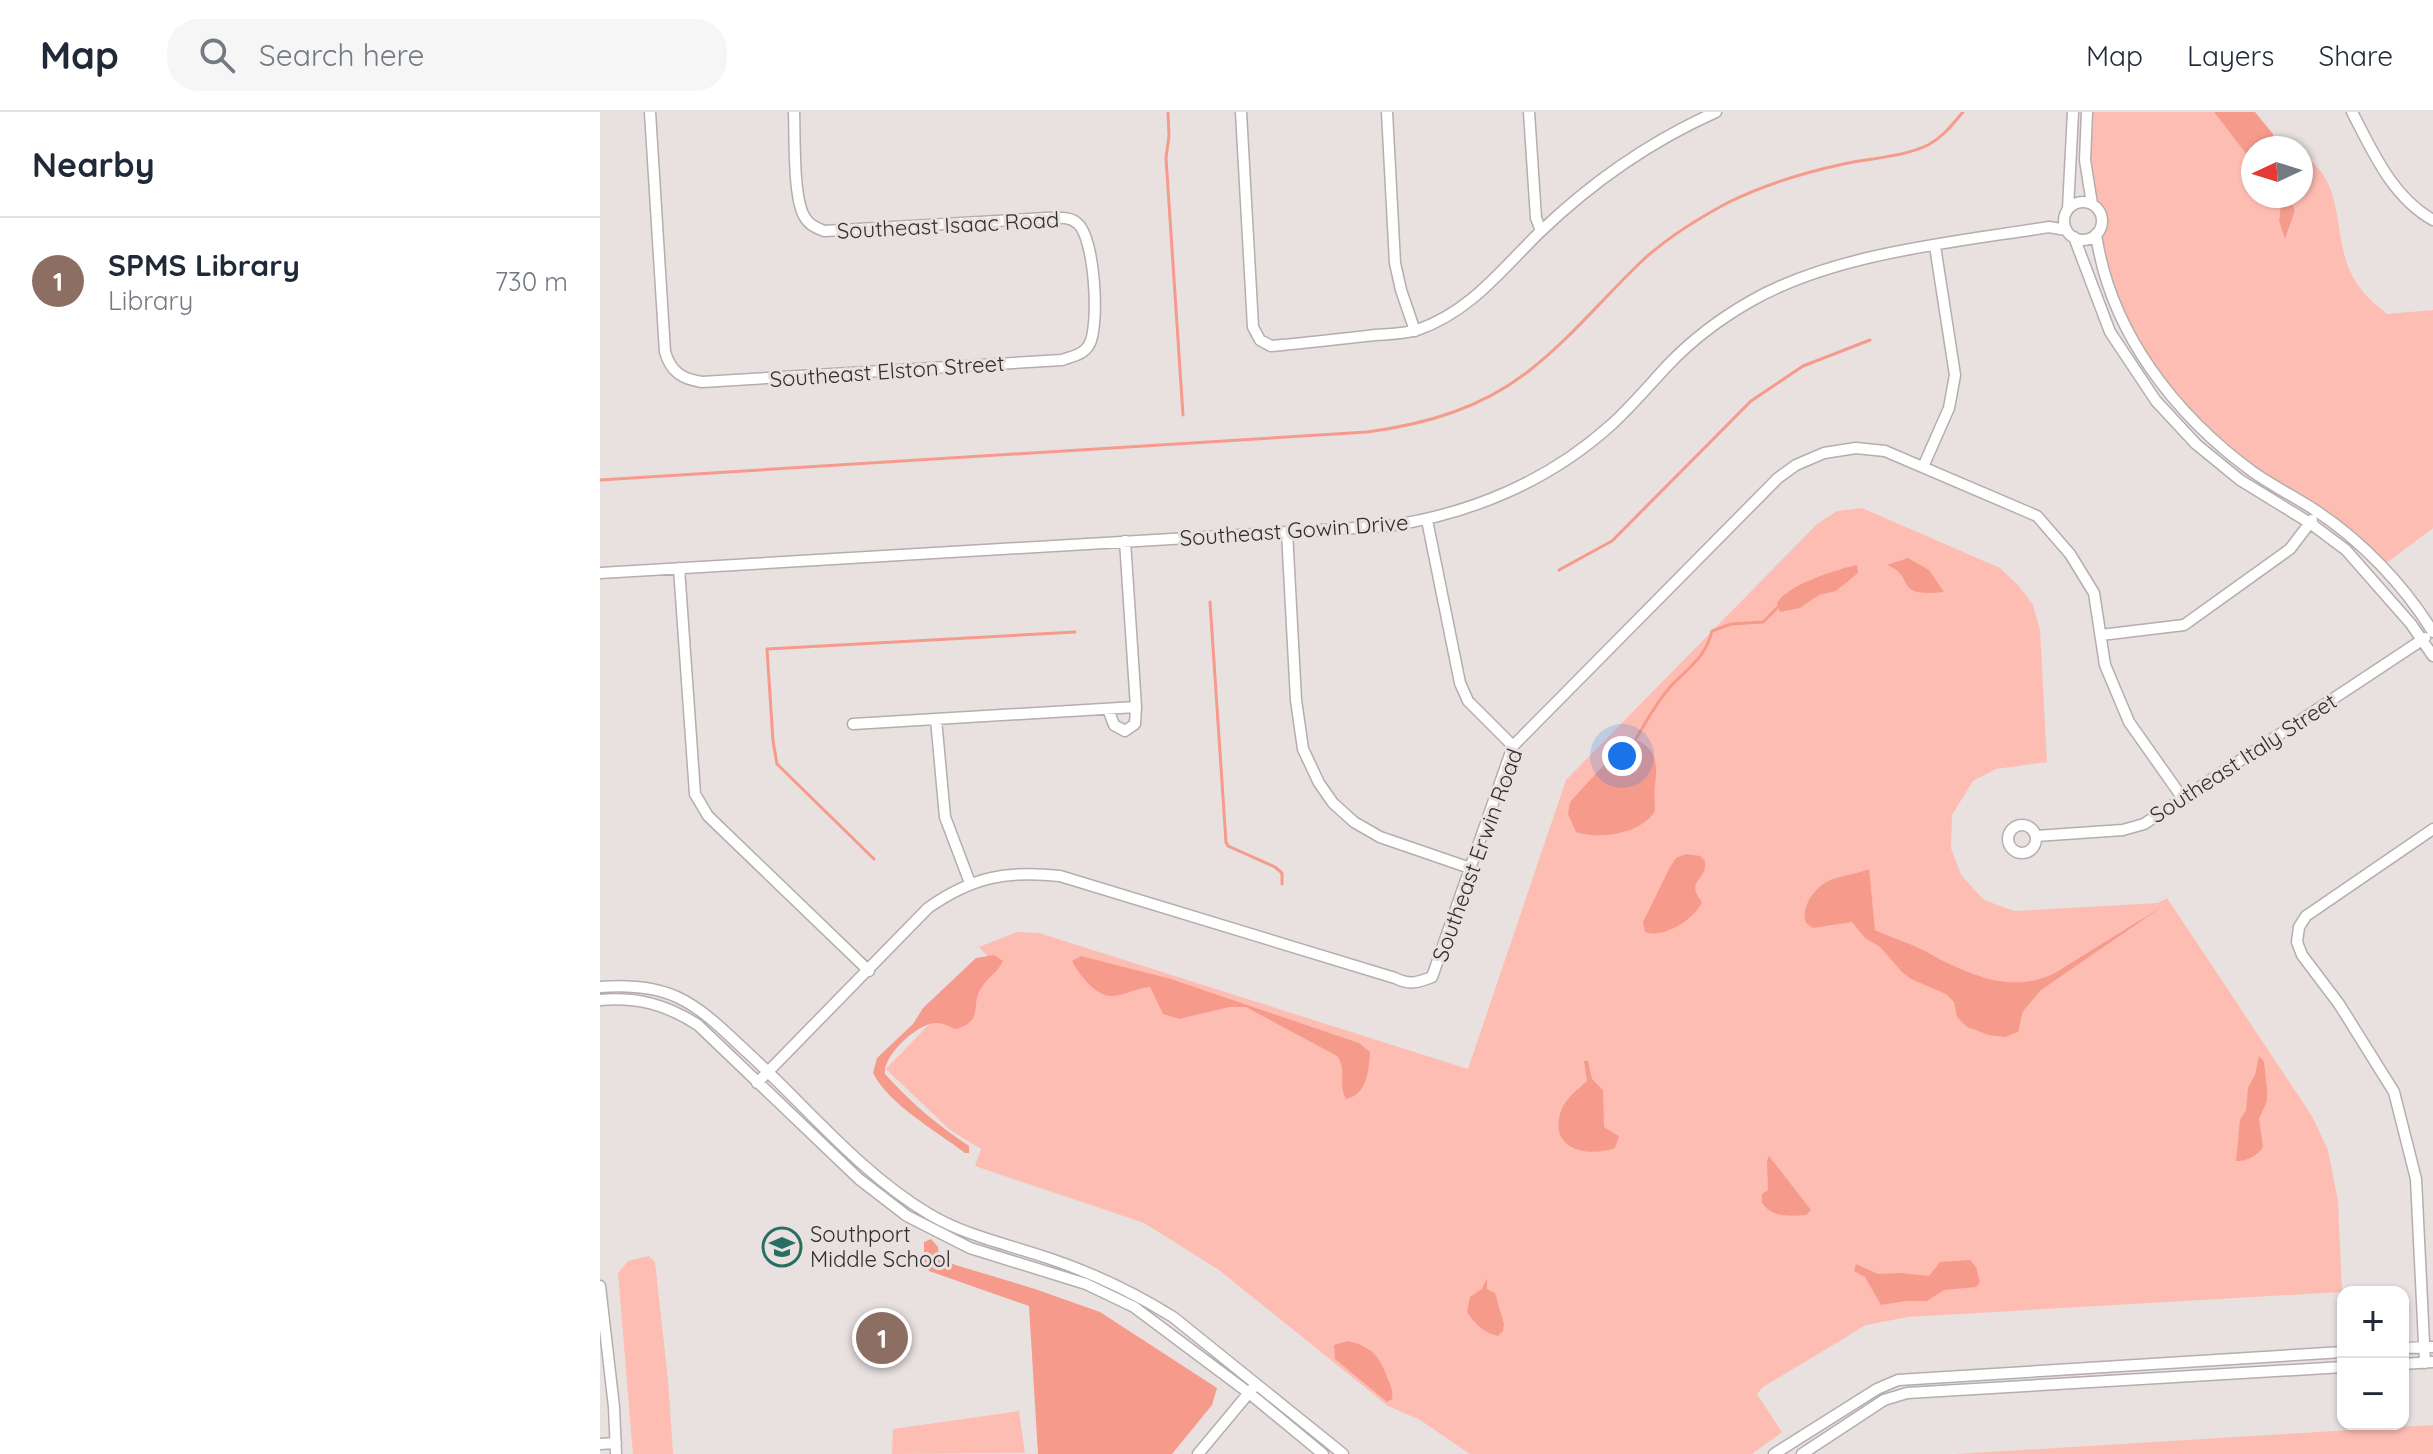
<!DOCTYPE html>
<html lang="en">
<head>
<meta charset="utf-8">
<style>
	body { margin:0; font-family:Quicksand,sans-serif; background:#f6f6f7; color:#1f2937 }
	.controls { position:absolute; right:24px; bottom:24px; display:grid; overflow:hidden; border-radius:16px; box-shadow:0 2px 6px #0004 }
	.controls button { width:72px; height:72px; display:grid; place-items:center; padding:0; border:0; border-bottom:2px solid #e0e1e3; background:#fff; color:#1f2937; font:40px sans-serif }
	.compass { position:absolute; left:1641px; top:24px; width:72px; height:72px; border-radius:50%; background:#fff; box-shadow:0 2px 6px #0004; rotate:266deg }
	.you { position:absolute; left:1022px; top:644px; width:28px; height:28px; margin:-20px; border:6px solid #fff; border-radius:50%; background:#1a73e8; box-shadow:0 0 0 12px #1a73e833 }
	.badge { display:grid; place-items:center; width:52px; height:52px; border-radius:50%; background:#2563eb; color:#fff; font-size:26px; font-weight:700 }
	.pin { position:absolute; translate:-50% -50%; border:4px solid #fff; box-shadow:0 2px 8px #0006 }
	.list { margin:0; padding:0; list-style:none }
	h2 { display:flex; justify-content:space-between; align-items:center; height:104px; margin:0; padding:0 32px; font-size:34px }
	h2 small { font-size:26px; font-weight:400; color:#747a83 }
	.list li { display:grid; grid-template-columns:52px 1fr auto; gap:24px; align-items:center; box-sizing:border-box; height:128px; padding:0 32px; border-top:2px solid #e0e1e3 }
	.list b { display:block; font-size:30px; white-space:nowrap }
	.list p { margin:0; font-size:26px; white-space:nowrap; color:#747a83 }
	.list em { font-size:26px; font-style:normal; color:#747a83 }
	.icon { flex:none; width:44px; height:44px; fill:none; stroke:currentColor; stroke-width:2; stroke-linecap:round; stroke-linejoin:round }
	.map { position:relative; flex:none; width:1833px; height:1342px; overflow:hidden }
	header { display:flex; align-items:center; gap:48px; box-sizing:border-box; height:112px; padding:0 40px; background:#fff; border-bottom:2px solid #e0e1e3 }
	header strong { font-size:38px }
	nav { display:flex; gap:44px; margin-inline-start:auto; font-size:28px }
	.search { width:560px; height:72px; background:#f6f6f7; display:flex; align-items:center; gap:20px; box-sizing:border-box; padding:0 28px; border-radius:32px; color:#747a83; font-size:30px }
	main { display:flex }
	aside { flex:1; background:#fff }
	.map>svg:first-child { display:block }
	.green { fill:#febdb2 }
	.water { fill:#f69b8c }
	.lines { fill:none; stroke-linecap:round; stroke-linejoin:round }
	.stream { stroke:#f69b8c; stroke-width:3 }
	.minor-casing { stroke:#b4aeac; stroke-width:13 }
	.minor { stroke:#fff; stroke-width:10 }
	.labels { text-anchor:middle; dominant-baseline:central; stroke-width:6; stroke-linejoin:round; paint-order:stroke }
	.street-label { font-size:22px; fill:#312e2e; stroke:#e8e1e0 }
	.poi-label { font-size:22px; fill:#312e2e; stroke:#e8e1e0; text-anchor:start }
</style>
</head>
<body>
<header>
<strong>Map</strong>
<div class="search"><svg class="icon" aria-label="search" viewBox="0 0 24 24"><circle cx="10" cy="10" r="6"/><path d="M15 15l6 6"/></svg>Search here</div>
<nav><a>Map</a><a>Layers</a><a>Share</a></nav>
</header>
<main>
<aside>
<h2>Nearby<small></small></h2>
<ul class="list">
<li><span class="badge" style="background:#8d6e63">1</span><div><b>SPMS Library</b><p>Library</p></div><em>730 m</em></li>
</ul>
</aside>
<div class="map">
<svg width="1833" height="1342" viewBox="0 0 1833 1342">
	<rect width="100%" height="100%" fill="#e8e1e0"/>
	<path class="green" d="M1492,0H1614L1653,51V84H1677L1681,92L1679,109L1686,125L1695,99L1690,84H1701V42C1748,69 1731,126 1753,165C1761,180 1773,191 1787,202L1833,198V416L1785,452C1764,434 1743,412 1721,396C1704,384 1685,376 1668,365C1606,325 1557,268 1525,201C1515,180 1499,150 1501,126C1502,120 1506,116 1507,110C1505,101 1499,94 1496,87C1487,59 1490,28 1492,0Z
		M1262,396L1400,456L1418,473L1433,493L1440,518L1447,650L1396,657L1373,669L1352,703L1351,736L1361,763L1384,788L1414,799L1558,791L1567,786L1712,1004L1728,1038L1738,1089L1742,1180L1308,1205L1266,1213L1163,1275L1157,1282L1182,1320L1152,1342H870L820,1308L788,1294L619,1158L544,1111L375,1054L381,1037L350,1018L286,957L391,848L379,835L417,820L439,821L868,957L966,668L1217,412L1237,399Z
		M49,1144L55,1150L68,1268L73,1342H33L18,1161L28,1149Z
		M419,1299L425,1341L292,1342L293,1317Z
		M1833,1313V1342H1356Z"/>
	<path class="water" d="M1614,0H1655L1673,22L1674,36H1653V51Z
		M1677,84H1690L1695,99L1685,127L1679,109L1681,92Z
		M1308,446L1329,458L1344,480C1291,486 1317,464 1287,453Z
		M1257,453L1258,461L1236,479L1219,483L1200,496L1180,500L1177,491C1187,473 1237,457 1257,453Z
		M1033,627C1056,635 1058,650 1055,673C1054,681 1055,690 1055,699C1041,722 1000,728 976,720L968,702L970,690L1013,643L1031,634Z
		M1086,742L1100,744L1105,749C1108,770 1084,767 1102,790C1095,807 1064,827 1045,820L1043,810L1070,755L1076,746Z
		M1269,757L1275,818C1290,825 1306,830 1321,837C1363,860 1409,884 1455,861L1563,794L1441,878L1423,899L1418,920L1405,925L1389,923L1367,915L1357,905L1354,890L1346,882L1311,867L1302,860L1280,835L1265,826L1252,810L1213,816L1206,811C1203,802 1205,795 1210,786C1227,761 1244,767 1269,757Z
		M394,843L403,849C398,860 388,865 382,875C369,892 386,907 357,917C351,916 344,911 338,911C319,909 282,944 285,962C310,990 337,1013 369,1034V1041H365C338,1020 288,992 273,961L277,946L313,912L323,896L376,846Z
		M481,844L571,867L759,931L770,940C769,958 767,983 746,987C737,972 748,959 737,944L646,895H630L579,907L563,902L550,875C537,876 523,884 511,884C495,884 478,861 472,849Z
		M1659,944L1664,950L1667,977V989L1659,1007L1663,1035C1657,1044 1646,1050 1636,1049L1640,1008L1646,998L1648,976L1655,963Z
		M984,949H988L992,967L1003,978L1004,1015L1019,1024L1015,1036C987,1046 948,1037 961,999C965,987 978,977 987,969Z
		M1169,1044L1211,1098L1206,1103C1188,1104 1173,1106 1162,1091V1082L1168,1078L1167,1049Z
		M331,1127L338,1135L339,1148L435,1177L500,1200L617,1276L612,1293L572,1342H438L429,1194L329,1159L324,1151V1130Z
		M1370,1148L1376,1155L1380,1170L1376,1175L1344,1178L1327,1189H1306L1281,1193L1265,1165L1254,1159L1256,1152L1278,1162L1300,1161L1329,1164L1340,1150Z
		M887,1166V1177L895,1181L904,1212L903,1219L898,1224C885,1222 874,1211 867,1200L870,1185L882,1177Z
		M748,1229C769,1234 779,1243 786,1262C789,1271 794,1278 792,1287L787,1290L735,1247L734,1233Z"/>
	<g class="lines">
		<path class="stream" d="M568,0L569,24L566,46L583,303
			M0,368L767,320C827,312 882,296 930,258C971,226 1005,184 1043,148C1068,125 1099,106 1129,90C1162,74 1203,61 1239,53C1267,46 1301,46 1328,33C1343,25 1352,13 1363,0
			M959,458L1012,429L1151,289L1203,254L1270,228
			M610,490L626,730L628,734L675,755L682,761V772
			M1036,627C1046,609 1057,590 1071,574C1088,556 1106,545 1112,519L1131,512L1163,510L1178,495
			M274,747L177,652L173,629L167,537L475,520"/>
		<defs>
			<path id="minor" d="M50,0L65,240C71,260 82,267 102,270L462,248C473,244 483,243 489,233C500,215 495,124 477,111C469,104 457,106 446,106L224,119C215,115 209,113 204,104C193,84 195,25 194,0
				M641,0L653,215L660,228L671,234C706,231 740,227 775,223C788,222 804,222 817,218C870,200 901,158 940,120C991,71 1051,29 1116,0
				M787,0L795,151L801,178L815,219
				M929,0L936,106L941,119
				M1487,0L1485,48L1492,92
				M1752,0C1773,40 1792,85 1833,108
				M1464 109a19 19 0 1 1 38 0a19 19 0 1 1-38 0Z
				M1468,97L1473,0
				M1496,122C1510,220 1575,303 1653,360C1673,374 1695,385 1715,398C1762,429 1804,473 1833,520
				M1474,125L1510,220L1556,289L1596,332L1640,368L1710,411L1746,438L1811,512L1833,544
				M1323,355L1349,296L1355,263L1335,134
				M827,408L860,571L868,589L913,634
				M687,420L696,588L703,637L719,671L733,691L754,710L780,725L870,756
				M79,456L95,682L108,704L269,859
				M0,461L788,414C871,402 949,369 1011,313C1032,294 1050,272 1069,252C1092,228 1123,205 1151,189C1235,141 1355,130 1449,115L1466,118
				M1501,523L1584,513L1690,437L1712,408
				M508,597L514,613L525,619L535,612L536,595
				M336,607L345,705L370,771
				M253,612L536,595L525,429
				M1408 727a14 14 0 1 1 28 0a14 14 0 1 1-28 0Z
				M1436,724L1523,718L1544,712L1825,526
				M0,875C26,873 53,874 77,885C105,898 126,921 148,941C207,995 260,1061 329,1102C366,1124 407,1132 448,1146C493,1161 533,1180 573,1205L743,1342
				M0,888C37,885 66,892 98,913L259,1067L307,1104L370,1136L486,1172L534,1195L649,1281L723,1342
				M157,971L328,796C372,765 407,758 460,764L795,866C809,873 817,871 832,865L913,634L1178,366L1196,353L1224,341L1256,336L1285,339L1437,404L1470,442L1494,481L1505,553L1529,610L1584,688
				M0,1174L14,1295L16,1342
				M1803,1236L1833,1235
				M1825,1251L1816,1067L1794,980L1739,892L1702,843L1697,830L1699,815L1706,804L1833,717
				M1803,1252L1833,1250
				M0,1332L16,1331
				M598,1342L653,1276
				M1174,1342L1277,1277L1298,1268L1743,1240
				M1202,1342L1284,1288L1307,1281L1743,1255"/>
		</defs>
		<use href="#minor" class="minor-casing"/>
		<use href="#minor" class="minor"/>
	</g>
	<defs>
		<symbol id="school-ring" viewBox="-11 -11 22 22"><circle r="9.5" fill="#e8e1e0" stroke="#286e62" stroke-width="1.5"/><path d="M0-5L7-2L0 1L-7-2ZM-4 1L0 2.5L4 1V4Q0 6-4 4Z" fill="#286e62"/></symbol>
	</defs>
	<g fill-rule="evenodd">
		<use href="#school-ring" x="160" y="1113" width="44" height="44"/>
	</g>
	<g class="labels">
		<g class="street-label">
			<text transform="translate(348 113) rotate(-3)">Southeast Isaac Road</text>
			<text transform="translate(287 259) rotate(-4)">Southeast Elston Street</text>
			<text transform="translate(694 418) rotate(-4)">Southeast Gowin Drive</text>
			<text transform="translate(1643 646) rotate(-33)">Southeast Italy Street</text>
			<text transform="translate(877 743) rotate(-70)">Southeast Erwin Road</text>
		</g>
		<g class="poi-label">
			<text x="210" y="1122">Southport<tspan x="210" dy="25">Middle School</tspan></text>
		</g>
	</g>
</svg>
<div class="controls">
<button>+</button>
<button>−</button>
</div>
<svg class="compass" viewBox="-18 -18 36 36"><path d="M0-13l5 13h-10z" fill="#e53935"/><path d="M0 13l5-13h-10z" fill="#747a83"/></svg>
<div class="you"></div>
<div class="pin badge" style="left:282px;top:1226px;background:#8d6e63">1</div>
</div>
</main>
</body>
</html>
